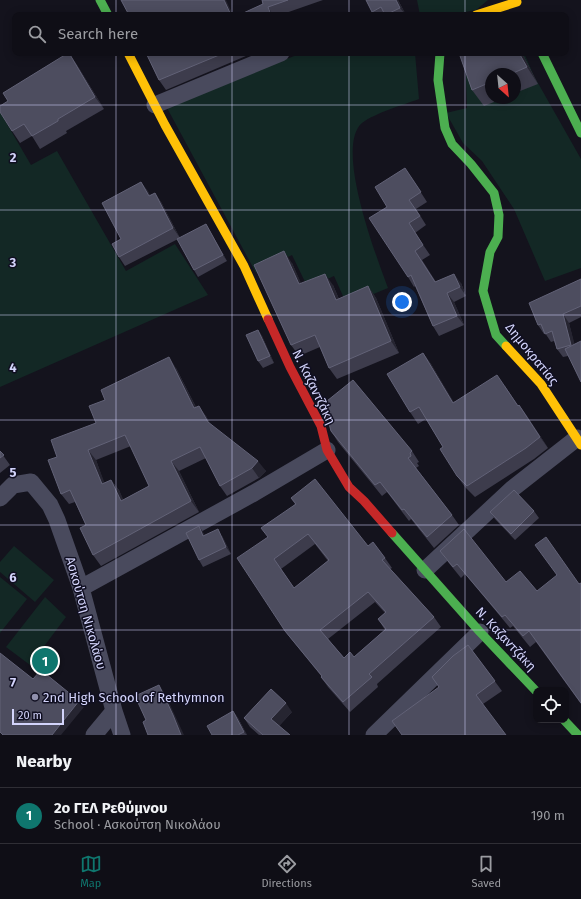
<!DOCTYPE html>
<html lang="en">
<head>
<meta charset="utf-8">
<style>
	body { margin:0; font-family:"Fira Sans",sans-serif; background:#1d1c23; color:#f1f3f6 }
	.controls { position:absolute; right:12px; bottom:12px; display:grid; overflow:hidden; border-radius:8px; box-shadow:0 2px 10px #0003 }
	.controls button { width:36px; height:36px; display:grid; place-items:center; padding:0; border:0; border-bottom:1px solid #2f2e35; background:#0f0e16; color:#f1f3f6; font:20px sans-serif }
	.compass { position:absolute; left:485px; top:68px; width:36px; height:36px; border-radius:50%; background:#0f0e16; box-shadow:0 2px 10px #0003; rotate:153deg }
	.scale { position:absolute; left:12px; bottom:10px; width:52px; box-sizing:border-box; padding-left:4px; border:2px solid #d3d4fb; border-top:0; font-size:11px; line-height:14px; white-space:nowrap; color:#d3d4fb; -webkit-text-stroke:3px #100f21; paint-order:stroke }
	.you { position:absolute; left:402px; top:302px; width:14px; height:14px; margin:-10px; border:3px solid #fff; border-radius:50%; background:#1a73e8; box-shadow:0 0 0 6px #1a73e833 }
	.badge { display:grid; place-items:center; width:26px; height:26px; border-radius:50%; background:#0f766e; color:#fff; font-size:13px; font-weight:700 }
	.pin { position:absolute; translate:-50% -50%; border:2px solid #fff; box-shadow:0 1px 4px #0006 }
	.list { margin:0; padding:0; list-style:none }
	h2 { display:flex; justify-content:space-between; align-items:center; height:52px; margin:0; padding:0 16px; font-size:17px }
	h2 small { font-size:13px; font-weight:400; color:#9b9ca1 }
	.list li { display:grid; grid-template-columns:26px 1fr auto; gap:12px; align-items:center; box-sizing:border-box; height:56px; padding:0 16px; border-top:1px solid #2f2e35 }
	.list b { display:block; font-size:15px; white-space:nowrap }
	.list p { margin:0; font-size:13px; white-space:nowrap; color:#9b9ca1 }
	.list em { font-size:13px; font-style:normal; color:#9b9ca1 }
	.icon { flex:none; width:22px; height:22px; fill:none; stroke:currentColor; stroke-width:2; stroke-linecap:round; stroke-linejoin:round }
	.map { position:relative; flex:none; width:581px; height:735px; overflow:hidden }
	.search { position:absolute; background:#0f0e16; box-shadow:0 2px 10px #0003; left:12px; right:12px; top:12px; height:44px; display:flex; align-items:center; gap:10px; box-sizing:border-box; padding:0 14px; border-radius:8px; color:#9b9ca1; font-size:15px }
	.sheet { height:108px; background:#0f0e16 }
	nav { display:flex; justify-content:space-around; align-items:center; box-sizing:border-box; height:56px; border-top:1px solid #2f2e35; background:#0f0e16; font-size:11px; color:#9b9ca1 }
	nav a { display:grid; justify-items:center; gap:2px }
	nav .on { color:#0f766e }
	.map>svg:first-child { display:block }
	.green { fill:#132825; fill-rule:evenodd }
	.lines { fill:none; stroke-linecap:round; stroke-linejoin:round }
	.street { stroke:#494a5d; stroke-width:17 }
	.fast { stroke:#4caf50; stroke-width:9 }
	.slow { stroke:#ffc107; stroke-width:9 }
	.jam { stroke:#c62828; stroke-width:9 }
	.wall { fill:#3d3c4c; fill-rule:evenodd }
	.shaded-wall { fill:#262531 }
	.building { fill:#4d4d5f; stroke:#626277; fill-rule:evenodd }
	.grid { fill:none; stroke:#d3d4fb; stroke-width:1; stroke-opacity:0.55 }
	.poi-dot { fill:#9090ad; stroke:#100f21; stroke-width:1.5 }
	.labels { text-anchor:middle; dominant-baseline:central; stroke-width:3; stroke-linejoin:round; paint-order:stroke }
	.street-label { font-size:13px; fill:#d3d4fb; stroke:#100f21 }
	.poi-label { font-size:13px; fill:#d3d4fb; stroke:#100f21; text-anchor:start }
	.grid-label { font-size:13px; text-anchor:middle; font-weight:bold; fill:#d3d4fb; stroke:#100f21; stroke-width:3; stroke-linejoin:round; paint-order:stroke }
</style>
</head>
<body>
<div class="map">
<svg width="581" height="735" viewBox="0 0 581 735">
	<rect width="100%" height="100%" fill="#14131d"/>
	<path class="green" d="M417,0H488L476,10L449,15H420Z
		M302,53H415L419,99C403,105 375,113 362,123C334,147 377,258 388,288L347,305L334,276L308,288L292,255L256,273L166,106Z
		M465,53H524L534,76L581,159V268L545,281L514,209L482,161L463,143L446,113L467,108ZM491,74H515V98H491Z
		M0,112L31,165L57,151L126,271L175,244L208,295L0,387Z
		M14,546L54,580L35,602L0,572V562Z
		M0,577L27,599L0,633Z
		M45,597L66,617L30,665L6,647Z"/>
	<g class="lines">
		<path class="street" d="M155,105L281,53
			M0,498L13,485L31,482L50,505L57,520L81,588L114,711L122,735
			M425,570L512,489L577,438
			M81,588L254,493L327,450
			M94,735L114,711
			M374,735L480,632"/>
		<path class="fast" d="M100,0L108,15
			M440,53L438,80L445,128L452,144L471,164L494,193L499,215L498,237L490,252L483,291L496,335L506,346
			M542,53L581,133
			M392,533L480,632L536,691
			M564,720L578,735"/>
		<path class="slow" d="M476,15L517,2
			M128,53L165,125L244,266L268,319
			M506,346L541,384L581,445"/>
		<path class="jam" d="M268,319L290,367L321,426L327,450L349,487L364,501L392,533"/>
	</g>
	<path class="wall" d="M262,0H323L280,15H239L263,4Z
		M366,0H398L406,15H374Z
		M69,53L77,65L104,109L66,131L67,133L40,149L32,136L20,143L12,131L8,101Z
		M146,53H253L166,90L159,80Z
		M459,53H522L538,84L515,93V74H491V98H504L484,106L472,90Z
		M411,177L427,202L416,209L426,225L415,233L430,255L422,260L436,282L461,283L466,296L454,302L464,325L439,336L433,326L415,286L414,287L408,277L387,207Z
		M141,182L150,195L155,193L161,202L180,238L125,266L119,257L121,239Z
		M206,224L210,231L227,261L198,277L194,270Z
		M292,263L301,284L333,285L339,299L368,286L376,298L399,353L337,379L329,368L320,347L299,356L291,345Z
		M581,279V317L569,323L574,344L568,356L563,357L557,349L554,341L551,342L545,333L544,334L538,325Z
		M258,330L262,336L274,363L263,368L258,361Z
		M423,353L431,364L453,402L505,386L518,406L519,405L527,416L548,448L534,459L475,497L465,487L457,476L443,447L426,419L418,424L410,412Z
		M176,368L196,407L206,416L210,424L266,471L259,478L227,496L220,486L206,458L179,471L199,512L101,566L93,555L86,525L75,502L69,504L61,494L57,457L96,423L105,400ZM131,446L149,486L123,500L119,490L111,480L104,483L96,460Z
		M331,431L412,451L419,462L417,463L419,466L416,468L452,515L459,525L434,548L411,519L409,521L387,492L382,496L338,442Z
		M0,451L10,465L0,473Z
		M291,498L368,546L385,558L392,568L390,569L434,617L441,627L377,684L378,687L350,712L328,687L321,677H322L292,640L285,631L268,537L295,504ZM315,544L328,561L294,588L281,569ZM375,602L385,613L378,619L385,630L354,657L344,658L328,639Z
		M534,511L539,518L515,540L495,519L490,512Z
		M199,526L205,536H222L231,554L203,567L199,560Z
		M440,551L506,582L537,591L579,584L581,583V704L536,642L530,647L513,626L510,628L465,574L461,578L448,562Z
		M468,645L502,691L483,704L439,687Z
		M233,711L238,718L247,735H212Z
		M292,712L279,726L290,735H259L250,727L244,718Z"/>
	<path class="shaded-wall" d="M224,0H226L233,15H231Z
		M396,0H398L406,15L400,8Z
		M268,7L273,15H271Z
		M69,53L77,65L104,109L95,97Z
		M519,53H522L538,84L527,67Z
		M141,182L148,191L155,205L149,196Z
		M155,193L161,202L180,238L173,228Z
		M206,224L210,231L227,261L223,255Z
		M284,251L292,263L307,296L299,284Z
		M325,274L333,285L344,311L336,300Z
		M454,274L461,283L466,296L460,287Z
		M368,286L376,298L399,353L391,341Z
		M447,293L454,302L464,325L457,316Z
		M563,314L569,323L577,353L571,345Z
		M258,330L262,336L274,363L270,356Z
		M423,353L431,364L461,414L453,403Z
		M169,357L176,368L202,419L194,408Z
		M519,405L527,416L548,448L540,437Z
		M199,406L206,416L216,433L208,422Z
		M88,450L96,460L109,495L102,484Z
		M171,461L179,471L199,512L191,501Z
		M258,461L266,471L259,478L252,468Z
		M111,480L119,490L129,512L121,501Z
		M199,526L203,532L208,543L203,536Z
		M218,529L222,536L231,554L226,547Z
		M159,685L165,694L179,724L184,735H181Z
		M79,701L84,707L61,735H52Z
		M286,703L292,712L277,728L271,719Z
		M233,711L238,718L247,735L244,732Z"/>
	<path class="building" d="M121,0H224L231,15H129Z
		M262,0H288L268,7L271,15H239L263,4Z
		M366,0H396L400,8L385,15L381,7L372,12Z
		M68,53H69L95,97L58,119V121L32,136L24,124L12,131L0,112V106L8,101L3,93Z
		M146,53H224L159,80Z
		M459,53H519L527,67L511,74H491V82L472,90Z
		M405,168L421,192L409,200L420,216L409,223L423,245L415,251L435,282L454,274L460,287L447,293L457,316L433,326L411,275L408,277L369,218L387,207L375,187Z
		M141,182L149,196L155,193L173,228L119,257L112,244L121,239L102,203Z
		M206,224L223,255L194,270L177,239Z
		M284,251L299,284L325,274L336,300L368,286L391,341L329,368L315,335L291,345L254,265Z
		M581,279V306L563,314L571,345L557,349L552,331L545,334L541,324L538,325L529,303Z
		M258,330L270,356L258,361L246,335Z
		M581,341V382L565,349Z
		M423,353L453,403L497,375L518,406L519,405L540,437L526,448L467,486L457,476L440,449L443,447L419,407L410,412L387,374Z
		M169,357L194,408L199,406L208,422L258,461L252,468L220,486L200,447L171,461L191,501L93,555L80,528L86,525L70,490L61,494L48,460L57,457L51,440L96,423L89,406L105,400L101,390ZM125,435L149,486L121,501L111,480L102,484L88,450Z
		M353,380L412,451L410,453L411,456L408,458L452,515L427,537L404,509L402,510L380,482L375,485L331,431L326,413L322,405Z
		M0,451L4,455L0,458Z
		M315,479L368,546L373,542L385,558L382,560L434,617L369,674L372,677L343,702L321,677L322,676L285,631L237,558L268,537L261,528L296,504L291,498ZM308,534L329,560L294,588L274,559ZM368,592L386,612L378,619L386,629L354,657L350,652L344,658L320,630Z
		M514,490L534,511L511,534L490,512Z
		M199,526L203,536L218,529L226,547L199,560L186,533Z
		M464,529L506,582L520,571L537,591L557,575L535,545L546,537L579,584L581,583V703L529,631L523,636L505,615L502,617L457,564L453,567L440,551Z
		M468,645L495,681L476,695L506,735H402L392,721L439,687L432,677L453,656Z
		M0,653L33,679L41,670L79,701L52,735H3L0,732Z
		M159,685L173,715L181,735H148L143,722L146,720L135,696Z
		M271,689L286,703L271,719L290,735H263L244,718Z
		M233,711L244,732L238,735H212L207,726Z"/>
	<path class="grid" d="M116,0V15M232,0V15M349,0V15M465,0V15M116,53V735M232,53V735M349,53V735M465,53V735M0,105H581M0,210H581M0,315H581M0,420H581M0,525H581M0,630H581"/>
	<circle class="poi-dot" cx="35" cy="697" r="4"/>
	<g class="labels">
		<g class="street-label">
			<text transform="translate(532 354) rotate(51)">Δημοκρατίας</text>
			<text transform="translate(314 387) rotate(64)">Ν. Καζαντζάκη</text>
			<text transform="translate(86 613) rotate(74)">Ασκούτση Νικολάου</text>
			<text transform="translate(506 639) rotate(47)">Ν. Καζαντζάκη</text>
		</g>
		<g class="poi-label">
			<text x="43" y="697">2nd High School of Rethymnon</text>
		</g>
	</g>
	<g class="grid-label">
		<text x="13" y="162">2</text>
		<text x="13" y="267">3</text>
		<text x="13" y="372">4</text>
		<text x="13" y="477">5</text>
		<text x="13" y="582">6</text>
		<text x="13" y="687">7</text>
	</g>
</svg>
<div class="controls">
<button><svg class="icon" aria-label="locate" viewBox="0 0 24 24"><circle cx="12" cy="12" r="6"/><path d="M12 2v4M12 18v4M2 12h4M18 12h4"/></svg></button>
</div>
<svg class="compass" viewBox="-18 -18 36 36"><path d="M0-13l5 13h-10z" fill="#e53935"/><path d="M0 13l5-13h-10z" fill="#9b9ca1"/></svg>
<div class="scale">20 m</div>
<div class="you"></div>
<div class="pin badge" style="left:45px;top:661px">1</div>
<div class="search"><svg class="icon" aria-label="search" viewBox="0 0 24 24"><circle cx="10" cy="10" r="6"/><path d="M15 15l6 6"/></svg>Search here</div>
</div>
<section class="sheet">
<h2>Nearby<small></small></h2>
<ul class="list">
<li><span class="badge">1</span><div><b>2ο ΓΕΛ Ρεθύμνου</b><p>School · Ασκούτση Νικολάου</p></div><em>190 m</em></li>
</ul>
</section>
<nav>
<a class="on"><svg class="icon" aria-label="map" viewBox="0 0 24 24"><path d="M3 6l6-2 6 2 6-2v14l-6 2-6-2-6 2zM9 4v14M15 6v14"/></svg>Map</a>
<a><svg class="icon" aria-label="directions" viewBox="0 0 24 24"><path d="M12 3l9 9-9 9-9-9zM9 14v-3h6M13 9l2 2-2 2"/></svg>Directions</a>
<a><svg class="icon" aria-label="saved" viewBox="0 0 24 24"><path d="M7 4h10v16l-5-4-5 4z"/></svg>Saved</a>
</nav>
</body>
</html>
